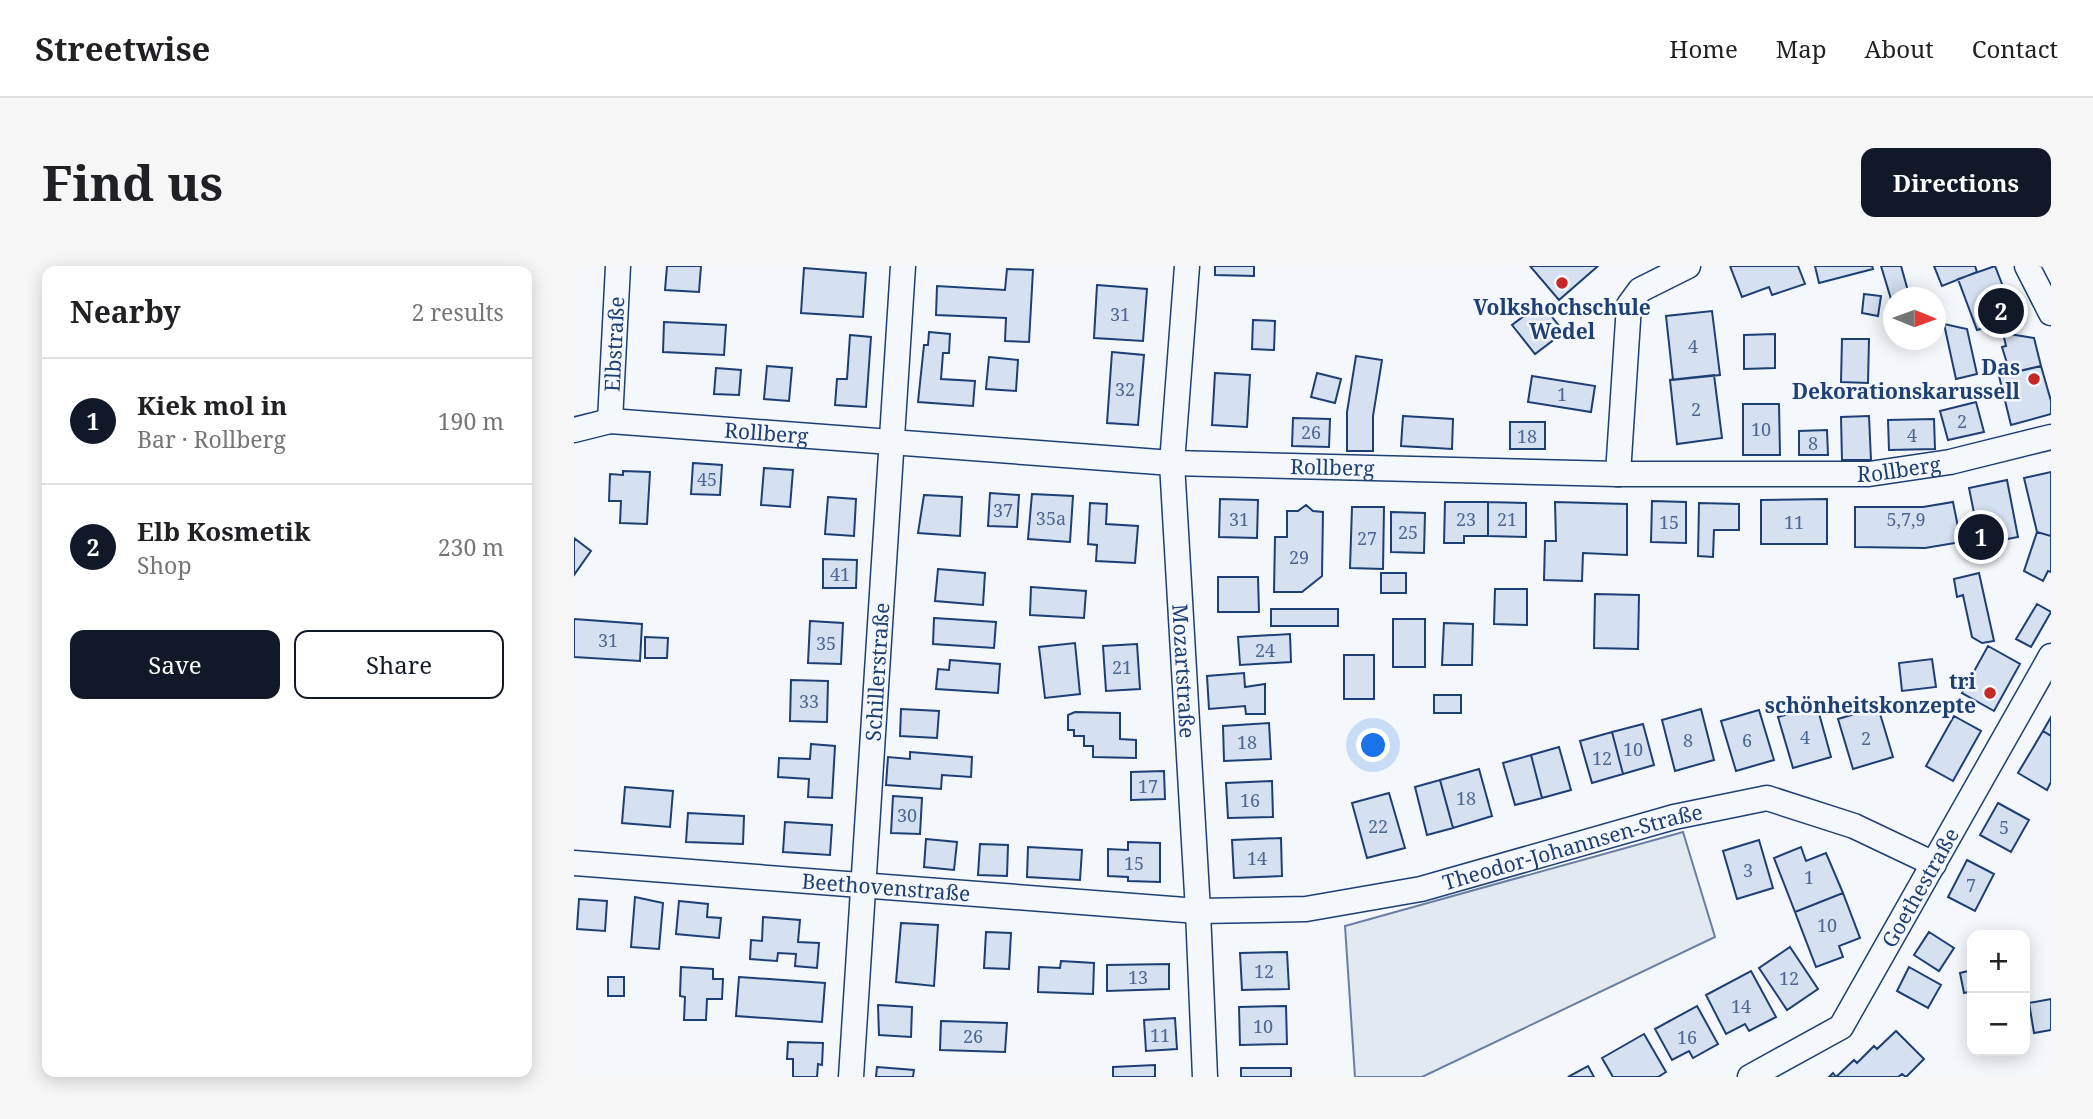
<!DOCTYPE html>
<html lang="en">
<head>
<meta charset="utf-8">
<style>
	body { margin:0; font-family:"Noto Serif",serif; background:#f6f6f6; color:#202124 }
	.controls { position:absolute; right:21px; bottom:21px; display:grid; overflow:hidden; border-radius:14px; box-shadow:0 4px 18px #0003 }
	.controls button { width:63px; height:63px; display:grid; place-items:center; padding:0; border:0; border-bottom:2px solid #e0e0e0; background:#fff; color:#202124; font:35px sans-serif }
	.compass { position:absolute; left:1309px; top:21px; width:63px; height:63px; border-radius:50%; background:#fff; box-shadow:0 4px 18px #0003; rotate:91deg }
	.you { position:absolute; left:800px; top:480px; width:24px; height:24px; margin:-18px; border:5px solid #fff; border-radius:50%; background:#1a73e8; box-shadow:0 0 0 10px #1a73e833 }
	.badge { display:grid; place-items:center; width:46px; height:46px; border-radius:50%; background:#111827; color:#fff; font-size:23px; font-weight:700 }
	.pin { position:absolute; translate:-50% -50%; border:4px solid #fff; box-shadow:0 2px 7px #0006 }
	.list { margin:0; padding:0; list-style:none }
	h2 { display:flex; justify-content:space-between; align-items:center; height:91px; margin:0; padding:0 28px; font-size:30px }
	h2 small { font-size:23px; font-weight:400; color:#757577 }
	.list li { display:grid; grid-template-columns:46px 1fr auto; gap:21px; align-items:center; box-sizing:border-box; height:126px; padding:0 28px; border-top:2px solid #e0e0e0 }
	.list b { display:block; font-size:26px; white-space:nowrap }
	.list p { margin:0; font-size:23px; white-space:nowrap; color:#757577 }
	.list em { font-size:23px; font-style:normal; color:#757577 }
	.actions { display:flex; gap:14px; padding:21px 28px }
	.actions a { flex:1; padding:16px 0; border:2px solid #111827; border-radius:14px; text-align:center; font-size:24px; color:#111827 }
	.actions .main { background:#111827; color:#fff }
	.map { position:relative; flex:none; width:1477px; height:811px; overflow:hidden; border-radius:14px }
	header { display:flex; align-items:center; gap:42px; box-sizing:border-box; height:98px; padding:0 35px; background:#fff; border-bottom:2px solid #e0e0e0 }
	header strong { font-size:33px }
	nav { display:flex; gap:38px; margin-inline-start:auto; font-size:24px }
	.intro { display:flex; align-items:center; justify-content:space-between; box-sizing:border-box; height:168px; padding:0 42px }
	h1 { margin:0; font-size:49px }
	.button { padding:18px 32px; border-radius:14px; background:#111827; color:#fff; font-size:24px; font-weight:700 }
	main { display:flex; gap:42px; padding:0 42px }
	aside { flex:1; background:#fff; border-radius:14px; box-shadow:0 4px 18px #0003 }
	.map>svg:first-child { display:block }
	.green { fill:#e3e9f0; stroke:#687fa3; stroke-width:2 }
	.building { fill:#d5e0f0; stroke:#1d3f73; stroke-width:2 }
	.lines { fill:none; stroke-linecap:round; stroke-linejoin:round }
	.minor-casing { stroke:#1d3f73; stroke-width:27 }
	.minor { stroke:#f4f7fb; stroke-width:24 }
	.poi-dot { fill:#c62828; stroke:#f4f7fb; stroke-width:2.5 }
	.labels { text-anchor:middle; dominant-baseline:central; stroke-width:5; stroke-linejoin:round; paint-order:stroke }
	.number-label { font-size:18px; fill:#4b6792 }
	.poi-label { font-size:21px; font-weight:bold; fill:#1d3f73; stroke:#f4f7fb; text-anchor:end }
	.street-label { font-size:21px; fill:#1d3f73; stroke:#f4f7fb }
</style>
</head>
<body>
<header>
<strong>Streetwise</strong>
<nav><a>Home</a><a>Map</a><a>About</a><a>Contact</a></nav>
</header>
<div class="intro"><h1>Find us</h1><a class="button">Directions</a></div>
<main>
<aside>
<h2>Nearby<small>2 results</small></h2>
<ul class="list">
<li><span class="badge">1</span><div><b>Kiek mol in</b><p>Bar · Rollberg</p></div><em>190 m</em></li>
<li><span class="badge">2</span><div><b>Elb Kosmetik</b><p>Shop</p></div><em>230 m</em></li>
</ul>
<div class="actions"><a class="main">Save</a><a>Share</a></div>
</aside>
<div class="map">
<svg width="1477" height="811" viewBox="0 0 1477 811">
	<rect width="100%" height="100%" fill="#f4f7fb"/>
	<path class="green" d="M1109,566L1141,671L848,811H781L771,660Z"/>
	<path class="building" d="M93,0H127L125,26L91,24Z
		M641,0H680V10L641,9Z
		M956,0H1024L985,34Z
		M1156,0H1224L1231,18L1198,29L1195,21L1168,31Z
		M1241,0H1298L1299,3L1245,17Z
		M1307,0H1327L1336,32H1320V43Z
		M1360,0H1401L1403,6L1368,20Z
		M1421,0L1442,54L1403,64L1384,13Z
		M230,2L292,7L289,51L227,47Z
		M433,3L459,4L455,76L431,75L432,52L362,49L363,20L431,24Z
		M523,19L573,23L569,75L520,72Z
		M1290,28L1307,30L1304,50L1288,47Z
		M967,37L990,66L961,88L938,59Z
		M1138,45L1146,109L1099,114L1092,50Z
		M679,54L701,55L700,84L678,83Z
		M90,56L152,59L150,89L89,86Z
		M1370,58L1393,63L1403,108L1382,113Z
		M355,66L376,68L375,87H369L367,113L401,115L399,140L344,136L350,79H354Z
		M1429,67L1460,72L1467,100L1436,107L1428,81L1432,80Z
		M1201,68V102L1170,103V69Z
		M276,69L297,71L292,141L261,139L263,113H273Z
		M1268,73H1295L1294,117L1267,116Z
		M538,86L570,89L564,159L533,157Z
		M782,90L808,94L799,150V185H773V146Z
		M415,91L444,94L442,125L412,123Z
		M193,100L218,102L215,135L190,133Z
		M1467,100L1477,135V148L1437,159L1425,110Z
		M142,102L167,104L165,129L140,128Z
		M641,107L676,109L673,161L638,159Z
		M743,107L767,113L761,137L737,131Z
		M1140,109L1148,172L1103,178L1096,114Z
		M958,110L1021,120L1017,146L954,136Z
		M1402,136L1410,166L1374,174L1366,145Z
		M1169,138H1205L1206,189H1169Z
		M829,150L879,153L878,183L827,180Z
		M1295,150L1297,194H1268L1267,151Z
		M719,152L756,153L755,181L718,180Z
		M1360,153L1361,183L1315,184L1314,154Z
		M936,156H971V183H936Z
		M1253,164L1254,189H1225V165Z
		M119,197L148,199L146,229L117,228Z
		M190,202L219,204L216,241L187,239Z
		M49,205L76,206L73,258L46,257L47,235H35L36,208L49,209Z
		M1477,206V270L1463,266L1450,212Z
		M1433,214L1444,271L1397,280L1394,263L1403,262L1395,222Z
		M416,227L445,229L443,261L414,260Z
		M458,228L499,230L496,276L454,273Z
		M350,229L388,231L386,270L344,267Z
		M254,231L282,233L280,270L251,268Z
		M646,233L684,234L683,272L645,271Z
		M1253,233V278H1187V234Z
		M1078,235L1112,236V277L1077,276Z
		M871,236H914V270H890V277H870Z
		M914,236L952,237V271L914,270Z
		M981,236L1053,238V289L1009,287L1008,315L970,314L971,275H982Z
		M1379,236L1387,276L1351,282L1281,281V241H1349Z
		M516,237L533,238L532,258L564,260L561,297L522,295L523,279L514,278Z
		M1125,237L1165,238V264H1140L1139,291L1124,290Z
		M732,239L739,245L749,246L748,310L728,326H700L701,271H713V245H724Z
		M778,241H810L809,303L776,302Z
		M817,246L851,247L850,287L817,286Z
		M1394,263L1399,289L1390,290L1385,265Z
		M1463,266L1477,270V306L1474,305L1469,315L1450,305Z
		M0,272L17,285L0,309Z
		M249,293L283,294L282,322H249Z
		M364,303L411,307L409,339L361,335Z
		M807,307H832V327H807Z
		M1405,307L1420,375L1408,377L1398,371L1389,329L1383,331L1380,313Z
		M644,311H684L685,346H644Z
		M457,321L512,325L510,352L456,349Z
		M921,323H953V359L920,358Z
		M1021,328L1065,329L1064,383L1020,382Z
		M1463,338L1477,346L1457,381L1442,373Z
		M697,343H764V360H697Z
		M360,352L422,356L420,382L359,378Z
		M0,353L68,358L66,395L0,391Z
		M819,353H851V401H819Z
		M236,355L269,357L267,398L234,397Z
		M870,357L899,358L898,399H868Z
		M716,368L717,396L666,399L664,371Z
		M71,371L94,372L93,392H71Z
		M501,377L506,428L471,432L465,381Z
		M563,378L566,423L532,425L529,380Z
		M1414,380L1446,398L1420,445L1388,427Z
		M770,389H800V433H770Z
		M1358,393L1362,421L1328,425L1325,397Z
		M376,394L426,398L424,427L362,423L364,403L375,404Z
		M670,407L671,421L691,418V448H672L671,440L635,443L633,410Z
		M217,414L254,415L253,456L216,455Z
		M860,429H887V447H860Z
		M1243,440L1257,491L1219,502L1204,451Z
		M1304,441L1319,491L1279,503L1264,453Z
		M327,443L365,445L363,472L326,470Z
		M1127,443L1140,494L1101,505L1088,454Z
		M1185,444L1200,494L1162,505L1147,455Z
		M501,446L546,447V473L562,474V492L519,491V480H510V470H500V464H494V449Z
		M1380,450L1407,465L1379,515L1352,500Z
		M1477,451V470L1469,465Z
		M695,457L697,493L650,495L649,460Z
		M1069,458L1080,499L1049,508L1038,466Z
		M1469,465L1477,470V516L1473,524L1444,507Z
		M1038,466L1049,508L1018,517L1006,475Z
		M237,478L261,480L258,532L234,531L235,513L204,511L205,492L236,493Z
		M985,481L997,524L968,532L957,489Z
		M336,486L398,491L397,511L368,509L367,523L312,519L314,491L336,493Z
		M957,489L968,532L941,539L929,497Z
		M905,503L918,550L879,562L866,514Z
		M590,505L591,533L557,534V506Z
		M866,514L879,562L853,569L841,521Z
		M698,515L699,551L654,552L652,517Z
		M51,521L99,525L96,561L48,557Z
		M815,527L831,582L793,592L778,537Z
		M319,530L348,532L346,568L317,567Z
		M1424,537L1455,554L1437,586L1406,569Z
		M114,547L170,550L169,578L112,576Z
		M211,556L258,559L256,589L209,586Z
		M707,572L708,610L660,612L658,574Z
		M352,573L383,576L380,604L350,601Z
		M1185,574L1199,622L1163,633L1149,585Z
		M554,576L586,577V616L554,615V611L534,610V583L554,584Z
		M406,578L434,579L433,610L404,609Z
		M454,581L508,584L506,614L453,611Z
		M1227,581L1232,595L1252,587L1269,627L1221,646L1200,592Z
		M1393,594L1420,608L1401,645L1374,631Z
		M1269,627L1286,672L1265,680L1269,691L1242,701L1221,646Z
		M61,631L89,637L85,683L57,681Z
		M5,633L33,635L31,665L3,663Z
		M105,635L134,638L133,651L147,652L145,672L102,668Z
		M189,651L226,654L224,676L245,677L243,702L221,700L222,688L204,687L203,695L176,693L177,674L188,675Z
		M327,657L364,659L360,720L322,716Z
		M412,666L437,667L435,703L410,702Z
		M1355,666L1380,682L1365,705L1340,689Z
		M1216,681L1244,723L1213,744L1185,702Z
		M713,686L715,723L668,724L666,687Z
		M487,695L520,697L519,728L464,726L465,701L486,702Z
		M595,698V723L533,725V699Z
		M107,701L139,703V713H149L148,733H133L132,754H110L111,731L106,730Z
		M1335,701L1367,719L1354,742L1323,725Z
		M1398,704V725L1390,727L1386,707Z
		M1177,705L1202,751L1175,765L1171,758L1152,768L1132,729Z
		M34,711H50V730H34Z
		M165,711L251,717L248,756L162,750Z
		M1477,733V764L1460,767L1455,737Z
		M304,739L338,741L337,771L305,769Z
		M712,740L713,778L666,779L665,741Z
		M1123,740L1144,778L1119,792L1115,785L1098,794L1081,763Z
		M601,752L603,783L572,785L570,754Z
		M367,755L433,757L431,786L366,784Z
		M1322,765L1350,793L1332,811L1328,808L1324,811H1255L1259,807L1262,811L1280,794L1283,797L1300,780L1303,783Z
		M1070,768L1092,806L1084,811H1039L1028,792Z
		M214,776L249,777L248,799L244,798L243,811H219V793H213Z
		M581,799V811H539V801Z
		M1014,800L1020,811H994Z
		M303,801L340,804L339,811H302Z
		M667,802H717V811H667Z"/>
	<g class="lines">
		<defs>
			<g id="minor">
				<path id="s1" d="M613,0L598,197L624,645L631,811"/>
				<path d="M1453,0L1477,47"/>
				<path id="s2" d="M36,155L44,0"/>
				<path id="s3" d="M0,164L36,155L598,197L1044,208H1295L1376,196L1477,171"/>
				<path d="M1044,208L1055,39L1066,24L1114,0"/>
				<path id="s4" d="M0,597L624,645L732,643L847,623L1100,551L1193,532L1280,560L1360,598"/>
				<path id="s5" d="M277,811L329,0"/>
				<path id="s6" d="M1176,811L1267,761L1477,390"/>
			</g>
		</defs>
		<use href="#minor" class="minor-casing"/>
		<use href="#minor" class="minor"/>
	</g>
	<g class="poi-dot">
		<circle cx="988" cy="17" r="7"/>
		<circle cx="1460" cy="113" r="7"/>
		<circle cx="1416" cy="427" r="7"/>
	</g>
	<g class="labels">
		<g class="number-label">
			<text x="546" y="48">31</text>
			<text x="1119" y="80">4</text>
			<text x="551" y="123">32</text>
			<text x="988" y="128">1</text>
			<text x="1122" y="143">2</text>
			<text x="1388" y="155">2</text>
			<text x="1187" y="163">10</text>
			<text x="737" y="166">26</text>
			<text x="1338" y="169">4</text>
			<text x="953" y="170">18</text>
			<text x="1239" y="177">8</text>
			<text x="133" y="213">45</text>
			<text x="429" y="244">37</text>
			<text x="477" y="252">35a</text>
			<text x="665" y="253">31</text>
			<text x="892" y="253">23</text>
			<text x="933" y="253">21</text>
			<text x="1332" y="253">5,7,9</text>
			<text x="1095" y="256">15</text>
			<text x="1220" y="256">11</text>
			<text x="834" y="266">25</text>
			<text x="793" y="272">27</text>
			<text x="725" y="291">29</text>
			<text x="266" y="308">41</text>
			<text x="34" y="374">31</text>
			<text x="252" y="377">35</text>
			<text x="691" y="384">24</text>
			<text x="548" y="401">21</text>
			<text x="235" y="435">33</text>
			<text x="1231" y="471">4</text>
			<text x="1292" y="472">2</text>
			<text x="1114" y="474">8</text>
			<text x="1173" y="474">6</text>
			<text x="673" y="476">18</text>
			<text x="1059" y="483">10</text>
			<text x="1028" y="492">12</text>
			<text x="574" y="520">17</text>
			<text x="892" y="532">18</text>
			<text x="676" y="534">16</text>
			<text x="333" y="549">30</text>
			<text x="804" y="560">22</text>
			<text x="1430" y="561">5</text>
			<text x="683" y="592">14</text>
			<text x="560" y="597">15</text>
			<text x="1174" y="604">3</text>
			<text x="1235" y="611">1</text>
			<text x="1397" y="619">7</text>
			<text x="1253" y="659">10</text>
			<text x="690" y="705">12</text>
			<text x="564" y="711">13</text>
			<text x="1215" y="712">12</text>
			<text x="1167" y="740">14</text>
			<text x="689" y="760">10</text>
			<text x="586" y="769">11</text>
			<text x="399" y="770">26</text>
			<text x="1113" y="771">16</text>
		</g>
		<g class="poi-label">
			<text x="988" y="41" text-anchor="middle">Volkshochschule<tspan x="988" dy="24">Wedel</tspan></text>
			<text x="1446" y="101">Das<tspan x="1446" dy="24">Dekorationskarussell</tspan></text>
			<text x="1402" y="415">tri<tspan x="1402" dy="24">schönheitskonzepte</tspan></text>
		</g>
		<g class="street-label">
			<text stroke="none"><textPath href="#s2" startOffset="77">Elbstraße</textPath></text>
			<text stroke="none"><textPath href="#s3" startOffset="194">Rollberg</textPath></text>
			<text stroke="none"><textPath href="#s3" startOffset="761">Rollberg</textPath></text>
			<text stroke="none"><textPath href="#s3" startOffset="1328">Rollberg</textPath></text>
			<text stroke="none"><textPath href="#s5" startOffset="406">Schillerstraße</textPath></text>
			<text stroke="none"><textPath href="#s1" startOffset="406">Mozartstraße</textPath></text>
			<text stroke="none"><textPath href="#s4" startOffset="1008">Theodor-Johannsen-Straße</textPath></text>
			<text stroke="none"><textPath href="#s4" startOffset="313">Beethovenstraße</textPath></text>
			<text stroke="none"><textPath href="#s6" startOffset="264">Goethestraße</textPath></text>
		</g>
	</g>
</svg>
<div class="controls">
<button>+</button>
<button>−</button>
</div>
<svg class="compass" viewBox="-18 -18 36 36"><path d="M0-13l5 13h-10z" fill="#e53935"/><path d="M0 13l5-13h-10z" fill="#757577"/></svg>
<div class="you"></div>
<div class="pin badge" style="left:1407px;top:271px">1</div>
<div class="pin badge" style="left:1427px;top:45px">2</div>
</div>
</main>
</body>
</html>
